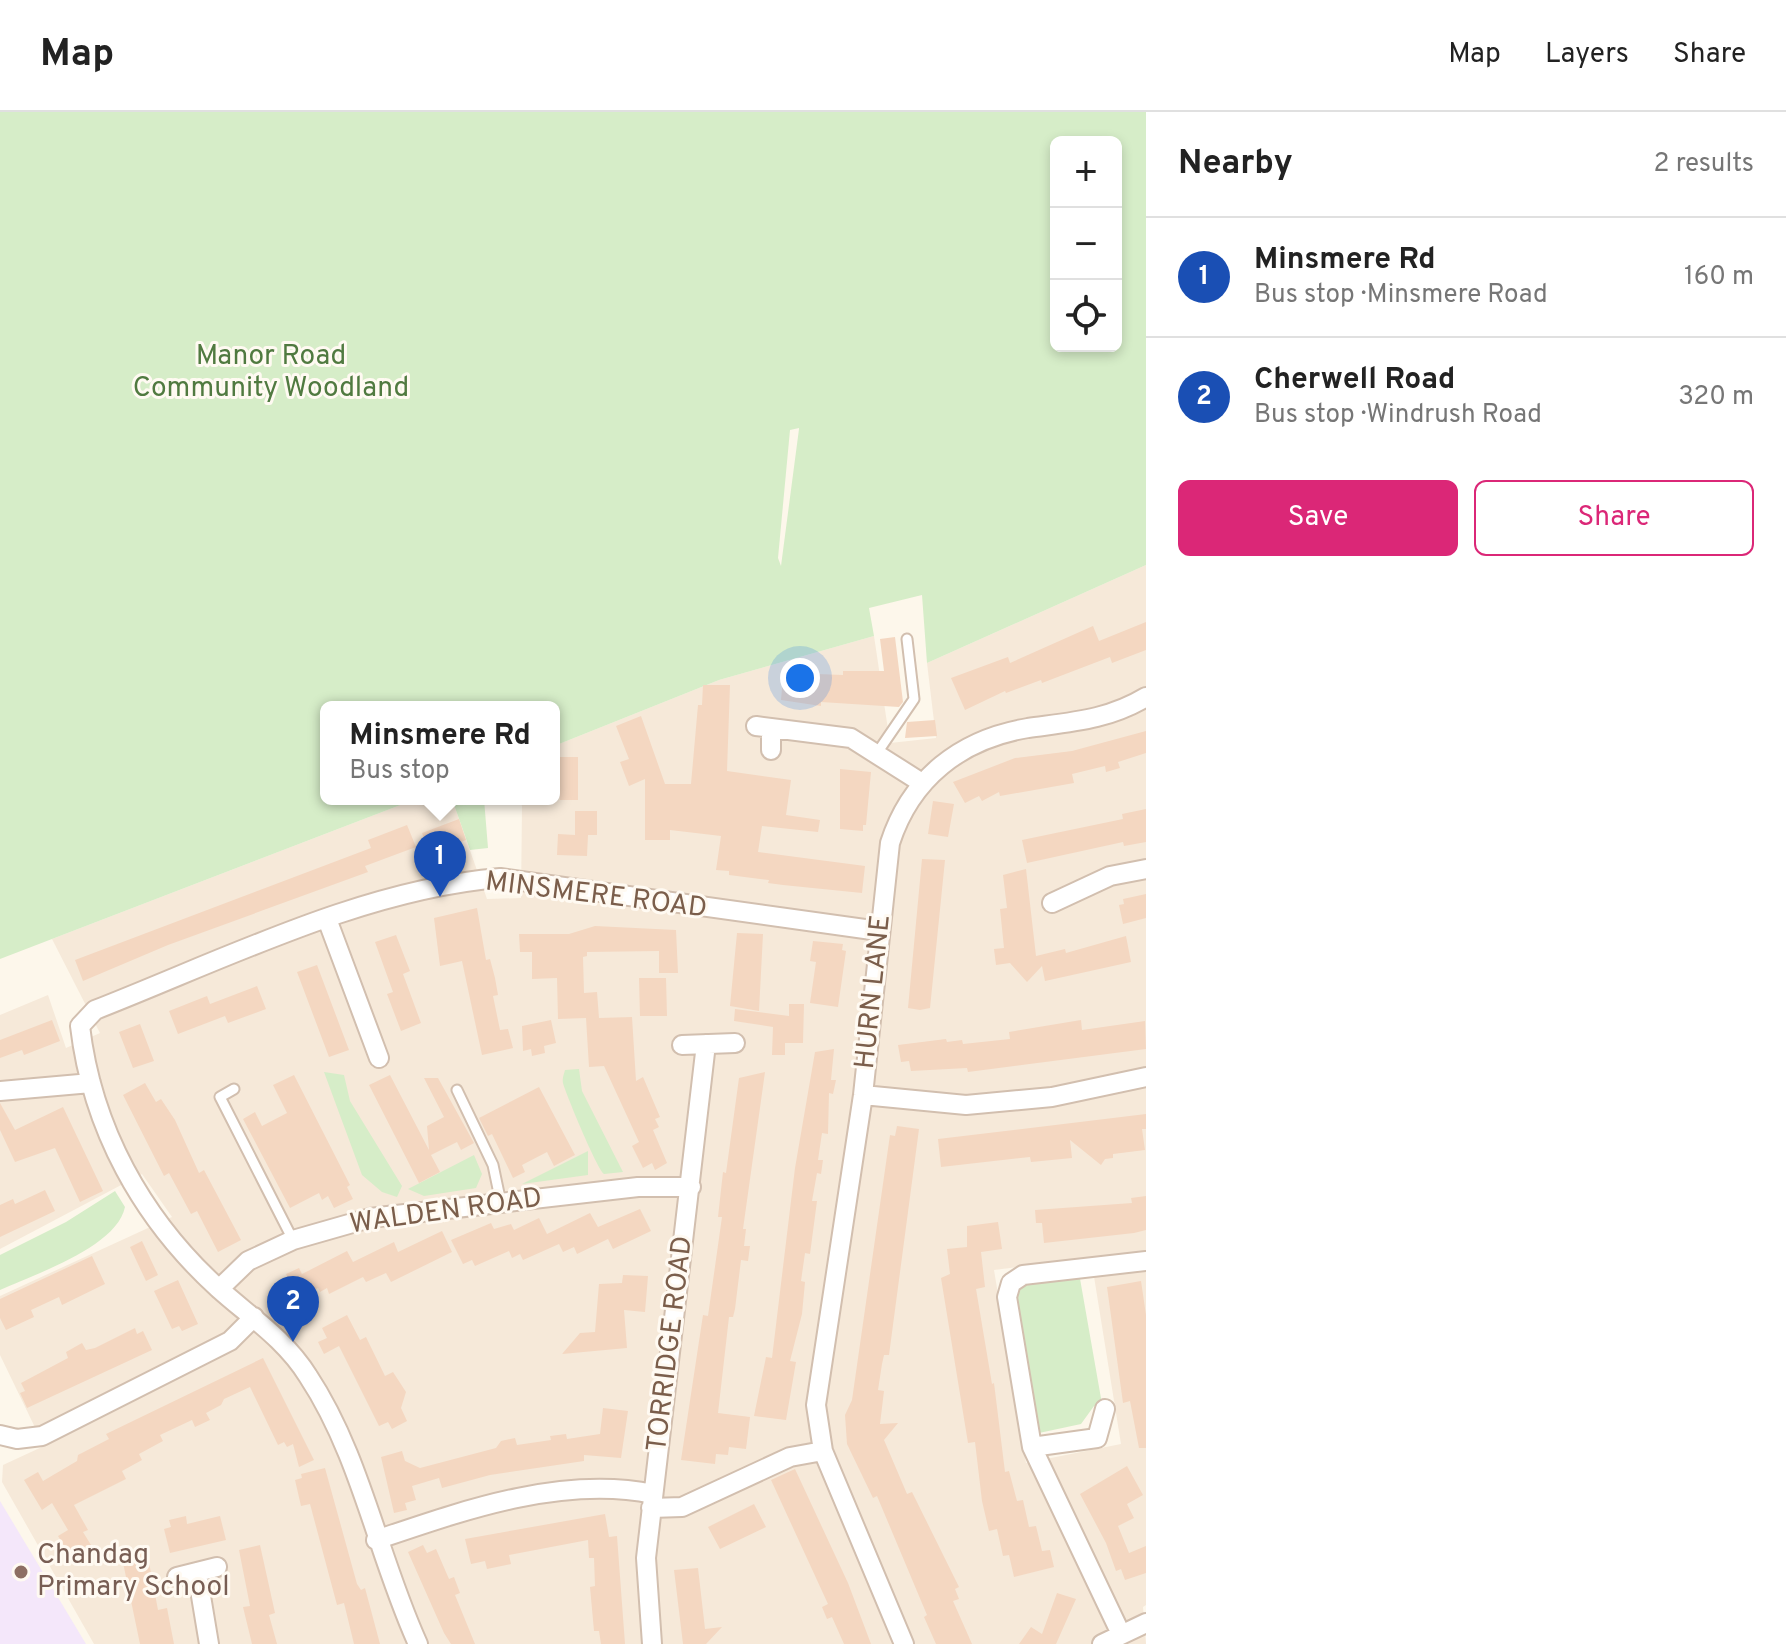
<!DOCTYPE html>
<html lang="en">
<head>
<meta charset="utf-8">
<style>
	body { margin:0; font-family:Overpass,sans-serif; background:#f2f2f2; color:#222 }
	.controls { position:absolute; right:24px; top:24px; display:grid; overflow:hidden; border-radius:12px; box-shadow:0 4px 12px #0003 }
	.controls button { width:72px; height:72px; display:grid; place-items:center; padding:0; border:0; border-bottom:2px solid #e0e0e0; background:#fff; color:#222; font:40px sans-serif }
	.you { position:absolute; left:800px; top:566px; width:28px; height:28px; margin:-20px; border:6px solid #fff; border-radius:50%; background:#1a73e8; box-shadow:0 0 0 12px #1a73e833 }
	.badge { display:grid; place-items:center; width:52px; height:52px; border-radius:50%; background:#db2777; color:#fff; font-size:26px; font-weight:700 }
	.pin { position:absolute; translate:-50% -66px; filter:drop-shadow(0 2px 4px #0008) }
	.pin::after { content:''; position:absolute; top:42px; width:28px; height:24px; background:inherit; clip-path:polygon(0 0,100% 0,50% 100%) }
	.popup { position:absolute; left:320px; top:589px; width:240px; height:104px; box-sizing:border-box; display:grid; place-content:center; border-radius:12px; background:#fff; filter:drop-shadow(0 2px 6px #0005); font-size:26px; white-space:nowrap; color:#767676 }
	.popup b { font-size:30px; color:#222 }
	.popup::after { content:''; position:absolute; left:50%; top:100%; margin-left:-16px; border:16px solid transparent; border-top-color:#fff }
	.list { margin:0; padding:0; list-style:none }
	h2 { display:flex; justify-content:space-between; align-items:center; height:104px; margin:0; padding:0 32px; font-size:34px }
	h2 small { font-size:26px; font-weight:400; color:#767676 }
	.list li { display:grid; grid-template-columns:52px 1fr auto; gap:24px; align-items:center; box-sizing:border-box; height:120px; padding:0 32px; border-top:2px solid #e0e0e0 }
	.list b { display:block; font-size:30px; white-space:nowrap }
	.list p { margin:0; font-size:26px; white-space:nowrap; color:#767676 }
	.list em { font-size:26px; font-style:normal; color:#767676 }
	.actions { display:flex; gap:16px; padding:24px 32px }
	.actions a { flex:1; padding:18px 0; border:2px solid #db2777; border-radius:12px; text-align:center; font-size:28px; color:#db2777 }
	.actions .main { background:#db2777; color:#fff }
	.icon { flex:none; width:44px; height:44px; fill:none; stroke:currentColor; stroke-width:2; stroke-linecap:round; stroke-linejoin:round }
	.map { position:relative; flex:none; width:1146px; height:1532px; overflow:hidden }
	header { display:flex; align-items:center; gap:48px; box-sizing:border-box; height:112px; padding:0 40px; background:#fff; border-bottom:2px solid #e0e0e0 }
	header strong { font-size:38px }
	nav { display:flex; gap:44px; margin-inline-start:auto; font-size:28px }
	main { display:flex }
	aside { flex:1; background:#fff }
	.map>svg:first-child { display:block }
	.residential { fill:#f6e9d9; fill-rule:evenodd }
	.education { fill:#f4e7fa }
	.green { fill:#d6edc8; fill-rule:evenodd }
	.building { fill:#f4d7c1 }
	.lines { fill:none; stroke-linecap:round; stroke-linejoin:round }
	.service-casing { stroke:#d2bfaf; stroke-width:13 }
	.minor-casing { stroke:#d2bfaf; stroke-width:22 }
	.service { stroke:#fff; stroke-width:9 }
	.minor { stroke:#fff; stroke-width:18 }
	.education-dot { fill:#8d6e63; stroke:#fffaf2; stroke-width:3 }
	.labels { text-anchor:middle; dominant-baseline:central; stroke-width:6; stroke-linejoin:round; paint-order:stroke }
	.park-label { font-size:28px; fill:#507a40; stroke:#fffaf2 }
	.street-label { font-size:28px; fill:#7b5e4b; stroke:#fffaf2 }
	.education-label { font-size:28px; fill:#785e54; stroke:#fffaf2; text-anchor:start }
</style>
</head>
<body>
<header>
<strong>Map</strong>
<nav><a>Map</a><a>Layers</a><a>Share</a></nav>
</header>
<main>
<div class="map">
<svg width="1146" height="1532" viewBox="0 0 1146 1532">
	<rect width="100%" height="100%" fill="#fdf7eb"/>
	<path class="residential" d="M1146,453V1493L1143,1495L1146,1532H94L2,1370L3,1353L44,1334L0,1243V1184L172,1105L142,1062L0,1137V903L48,883L66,936L100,921L52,827L416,687H452L487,787L521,786L522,694L519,687H554V634L719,568L874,524L890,631L936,626L927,551ZM1091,1146L1121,1332L1026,1351L994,1158Z"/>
	<path class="education" d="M0,1389L86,1532H0Z"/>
	<path class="green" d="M0,0H1146V453L927,551L922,483L869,496L874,524L719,568L554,634V595H326V687H416L0,847ZM1056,30H1116V234H1056ZM799,316V317L781,454L778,446L790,318Z
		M452,687H484L488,736L470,738Z
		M579,957L582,979L623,1060L604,1062C597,1057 565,980 563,971C562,966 564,962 565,958Z
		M324,960L344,963L350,989L402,1074L397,1085L382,1080L362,1063Z
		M588,1039V1063L522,1072Z
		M474,1043L482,1062L476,1076L424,1084L408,1077Z
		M115,1079L125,1095C117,1135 35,1162 0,1178V1143L66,1110Z
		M1079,1161L1102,1292L1094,1294L1081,1312L1039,1321L1015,1187L1023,1171Z"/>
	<path class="building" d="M1146,510V538L1112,551L1110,545L1042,571L1041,568L1006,581L1005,579L965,598L951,566L1008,545L1010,551L1093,514L1099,529Z
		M895,525L903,590L899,595L821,590V594L781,588L783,565H790L791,561L843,563V559H884L880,527Z
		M703,573H730L727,659L791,668L786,703L820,708L818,720L762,714L758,740L865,754L862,781L783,773L768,771L769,768L729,763V759L716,758L721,724L670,718V728H645V667L629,674L620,650L629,647L616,614L641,604L665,672H691L698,593H702Z
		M935,608L937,624L905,626L907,610Z
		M1146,619V641L1118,650L1120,656L1106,660L1105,654L1072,662L1074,671L1000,684L999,680L982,689L979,684L965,691L953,670L1015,646L1072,639Z
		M554,645H578V688H560V676H554Z
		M840,657L871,660L866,713H863V719L840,717Z
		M933,689L954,692L948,725L928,722Z
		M1146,697V730L1124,734L1123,730L1027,751L1022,728L1123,707L1122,702Z
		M575,699H597V723H588L587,744L557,743L558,722L575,723Z
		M459,707L466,728L430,742L422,721Z
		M407,713L416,735L365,754L368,760L168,833L83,869L75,848L371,736L368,728Z
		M922,747L945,748L930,896L920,898L908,896Z
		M1026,757L1036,844L1065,837L1066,841L1126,824L1131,850L1045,869L1042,854L1027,870L1010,851L996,853L994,837L1004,836L1000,797L1007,796L1003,763Z
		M1146,782V806L1123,812L1119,793L1124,792L1123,787Z
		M477,796L486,848L490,847L495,866L498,883L493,884L500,918L508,917L513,936L482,943L462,849L440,854L434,806Z
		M595,814L676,818L678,861H659V839L587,840V844L583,845L584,881L597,880L599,906L632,905L636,969L643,965L660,1005L655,1007L659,1015L653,1018L667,1051L655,1058L652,1051L643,1056L632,1034L639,1030L604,954L589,955L586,906L558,907L557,866L532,867V840H520L519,822H569Z
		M737,821L763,822L759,899L730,894Z
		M396,823L410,859L403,862L421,911L401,919L387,882L393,880L375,830Z
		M813,829L843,832L842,838L846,839L838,895L810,891L816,850L810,849Z
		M317,853L349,938L329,945L297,860Z
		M639,866H666L667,904H640Z
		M257,874L266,897L228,911L225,904L178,922L169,899L207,884L210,892Z
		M789,892H804L803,931H785V943H772L773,915L734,909L735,897L789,904Z
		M52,908L60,929L24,943L22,938L0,946V928Z
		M551,908L556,931L544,934L545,941L532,944L531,937L523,939L522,914Z
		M1081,908L1082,918L1145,909L1146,937L968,960L967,956L911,959L909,949L901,950L898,933L946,927L947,930L962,928L963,932L1010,927L1009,920Z
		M140,912L154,949L133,956L119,920Z
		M834,937L831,968H836L833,982L829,981L828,1022L822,1021L818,1048H823L821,1062L817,1061L812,1089H817L810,1142L805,1141L801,1169L805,1170L802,1202L790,1249L796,1250L786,1308L754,1304L766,1245L772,1246L795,1056L815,940Z
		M765,960L743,1117H746L744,1134H750L748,1149L741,1148L735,1197L733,1205H729L718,1301L750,1305L746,1337L729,1335L728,1343L716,1342L715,1352L681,1348L703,1203L708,1204L722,1105H718L723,1060L726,1061L739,966Z
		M294,963L350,1073L347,1075L353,1087L334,1096L328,1084L322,1088L319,1081L290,1096L243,1007L255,1000L262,1014L287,1001L273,973Z
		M390,963L429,1038L427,1014L444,1005L424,966H438L474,1031L461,1038L457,1030L431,1043L440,1060L419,1071L369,973Z
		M145,971L156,990L161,987L175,1008L199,1061L204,1058L241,1128L218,1140L197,1099L191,1102L169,1061L164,1064L123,983Z
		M539,975L575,1043L554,1054L547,1040L522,1053L525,1060L513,1066L492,1022L488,1024L479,1006Z
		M0,991L15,1018L63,995L103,1079L80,1090L55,1036L15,1050L0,1018Z
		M1146,1002V1017H1142L1145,1038L1113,1042V1046L1105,1047L1101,1053L1070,1028L1072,1046L1031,1050L1030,1045L941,1055L938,1027Z
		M897,1014L919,1017L889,1243H884L882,1252L878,1278L884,1279L880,1312L898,1311L884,1328L907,1382L912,1380L959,1475L955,1477L959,1487L953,1489L972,1532H936L924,1505L927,1503L877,1384L873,1386L847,1332L845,1303L852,1288L890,1023L895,1024Z
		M45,1078L55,1099L0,1125V1093L13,1087L15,1092Z
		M1146,1084V1118L1134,1121L1044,1131L1042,1111H1036L1035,1098L1132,1091L1131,1086Z
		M640,1097L651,1119L613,1137L608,1127L577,1142L574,1135L563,1140L559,1132L523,1148L520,1142L512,1146L509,1139L475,1154L472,1148L463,1152L451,1128L491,1111L494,1117L511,1112L514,1118L539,1106L547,1122L590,1101L598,1115Z
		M998,1110L1002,1137L981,1140L985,1175L976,1177L992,1272L994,1271L1005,1360L1009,1359L1017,1389L1023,1388L1029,1415L1036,1414L1042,1439L1050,1438L1054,1455L1014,1465L1009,1443L1003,1444L997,1417L989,1419L982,1389L975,1330L968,1331L941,1166L950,1162L947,1137L967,1135V1114Z
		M442,1119L452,1140L391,1170L386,1161L366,1170L363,1165L329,1182L327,1176L320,1180L318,1176L289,1190L281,1175L290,1171L286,1162L299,1156L302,1162L347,1139L353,1150L394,1130L398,1140Z
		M142,1129L158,1163L146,1169L130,1135Z
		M92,1144L105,1172L62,1193L59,1185L31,1198L34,1205L6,1218L0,1206V1187Z
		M623,1163L648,1164L645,1200L624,1198L627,1236L562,1242L580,1221L595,1220L599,1172L622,1171Z
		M178,1168L198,1212L182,1219L179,1214L172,1217L154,1179Z
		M1141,1169L1146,1203V1336H1139L1130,1289L1123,1291L1107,1175Z
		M347,1203L360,1228L366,1225L385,1264L393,1260L406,1280L401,1296L407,1309L392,1317L388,1310L379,1314L339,1234L324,1242L318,1230L327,1226L322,1216Z
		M135,1216L137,1222L143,1219L152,1238L27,1296L20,1281L25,1279L21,1271L68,1246L66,1240L82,1231L86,1238L95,1236Z
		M263,1246L314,1348L299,1355L293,1332L287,1335L284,1330L278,1333L250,1275L224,1287L221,1293L206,1301L210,1308L195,1315L192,1308L160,1323L163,1329L139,1342L142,1348L122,1359L126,1367L74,1393L88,1418L83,1420L91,1433L71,1445L58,1424L68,1418L52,1391L42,1398L24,1368L38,1360L43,1369L77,1349L78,1343L109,1327L106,1322Z
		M603,1296L628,1299L621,1346L584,1343V1349L490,1363L442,1376L439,1366L412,1374L416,1388L405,1391L407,1398L394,1401L381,1345L402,1339L405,1349L420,1356L496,1336L501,1329L515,1326L517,1333L551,1328L550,1324L566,1322L567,1327L600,1322Z
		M1127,1354L1143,1383L1127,1392L1134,1406L1118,1414L1129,1441L1146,1434V1461L1125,1468L1121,1457L1116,1459L1106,1431L1080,1382Z
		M325,1356L357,1472L361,1478L365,1476L380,1532H354L344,1491L337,1493L310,1392L301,1394L295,1368L302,1366L301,1362Z
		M795,1357L848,1471L871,1532H844L832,1505L827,1507L822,1495L828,1492L771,1368Z
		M754,1392L766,1415L720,1437L708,1415Z
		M605,1402L609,1425L617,1424L625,1532H601L599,1519H594L590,1475L595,1474L594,1446H589L588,1428L509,1443L511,1452L487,1457L485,1449L471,1452L465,1427Z
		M186,1404L187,1412L220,1404L226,1428L170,1441L164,1417L171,1415L169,1408Z
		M260,1433L275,1501L269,1503L277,1532H252L243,1495L250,1494L239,1438Z
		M423,1433L427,1441L436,1437L449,1467L454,1465L460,1481L455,1483L475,1532H451L444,1521L408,1440Z
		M134,1438L135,1442L147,1440L158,1498L167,1496L174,1532H140L121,1441Z
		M698,1456L705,1517L722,1515L706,1532H683L674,1458Z
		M1057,1481L1076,1487L1056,1532H1019L1031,1515L1042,1522Z"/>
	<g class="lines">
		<defs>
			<path id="service" d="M877,641L914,587L907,527
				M234,977L220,985L293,1128
				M457,978L493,1053L501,1091"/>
			<path id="minor" d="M756,614L851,626L922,671
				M771,638V616
				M1052,791L1110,764L1146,757
				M327,807L379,946
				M682,933L735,931
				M0,979L91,971
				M863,983L966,993L1052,985L1146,965
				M219,1177L248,1149L293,1128L370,1106L638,1075H691
				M0,1323L17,1327L42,1324L230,1229L254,1205
				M1032,1335L1097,1326L1105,1297
				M651,1396L682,1395L790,1345L823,1339
				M376,1428C462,1399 562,1363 653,1382
				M197,1460L209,1532
				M177,1465L217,1455
				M1121,1522L1032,1335L1007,1185L1011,1171L1023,1163L1146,1149
				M418,1532C378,1445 361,1344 308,1264C285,1227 249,1204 218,1176C142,1107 92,1016 80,914L95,898C223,848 363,777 500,766L879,819
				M652,1532L646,1446L706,932
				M904,1532L823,1339L816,1293L863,983L890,731C911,666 961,627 1028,616C1071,610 1108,608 1146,585
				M1102,1532L1146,1511"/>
		</defs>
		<use href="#service" class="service-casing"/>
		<use href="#minor" class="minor-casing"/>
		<use href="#service" class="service"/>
		<use href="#minor" class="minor"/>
	</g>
	<circle class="education-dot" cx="21" cy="1460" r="8"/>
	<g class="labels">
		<g class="park-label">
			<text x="271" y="245">Manor Road<tspan x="271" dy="32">Community Woodland</tspan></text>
		</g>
		<g class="street-label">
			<text transform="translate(596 784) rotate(7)">MINSMERE ROAD</text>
			<text transform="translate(874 880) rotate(-84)">HURN LANE</text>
			<text transform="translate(446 1100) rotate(-8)">WALDEN ROAD</text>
			<text transform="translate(671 1232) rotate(-83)">TORRIDGE ROAD</text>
		</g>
		<g class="education-label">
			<text x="37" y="1444">Chandag<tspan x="37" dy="32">Primary School</tspan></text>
		</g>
	</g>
</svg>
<div class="controls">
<button>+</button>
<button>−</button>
<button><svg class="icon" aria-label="locate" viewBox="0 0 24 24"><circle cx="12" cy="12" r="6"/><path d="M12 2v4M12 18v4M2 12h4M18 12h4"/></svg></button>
</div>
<div class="you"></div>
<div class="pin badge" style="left:440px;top:785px;background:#1a4fb4">1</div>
<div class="popup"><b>Minsmere Rd</b>Bus stop</div>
<div class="pin badge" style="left:293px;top:1230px;background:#1a4fb4">2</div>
</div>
<aside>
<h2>Nearby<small>2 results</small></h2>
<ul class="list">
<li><span class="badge" style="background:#1a4fb4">1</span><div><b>Minsmere Rd</b><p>Bus stop · Minsmere Road</p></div><em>160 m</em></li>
<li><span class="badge" style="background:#1a4fb4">2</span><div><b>Cherwell Road</b><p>Bus stop · Windrush Road</p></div><em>320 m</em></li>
</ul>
<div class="actions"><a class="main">Save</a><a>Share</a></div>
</aside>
</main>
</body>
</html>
